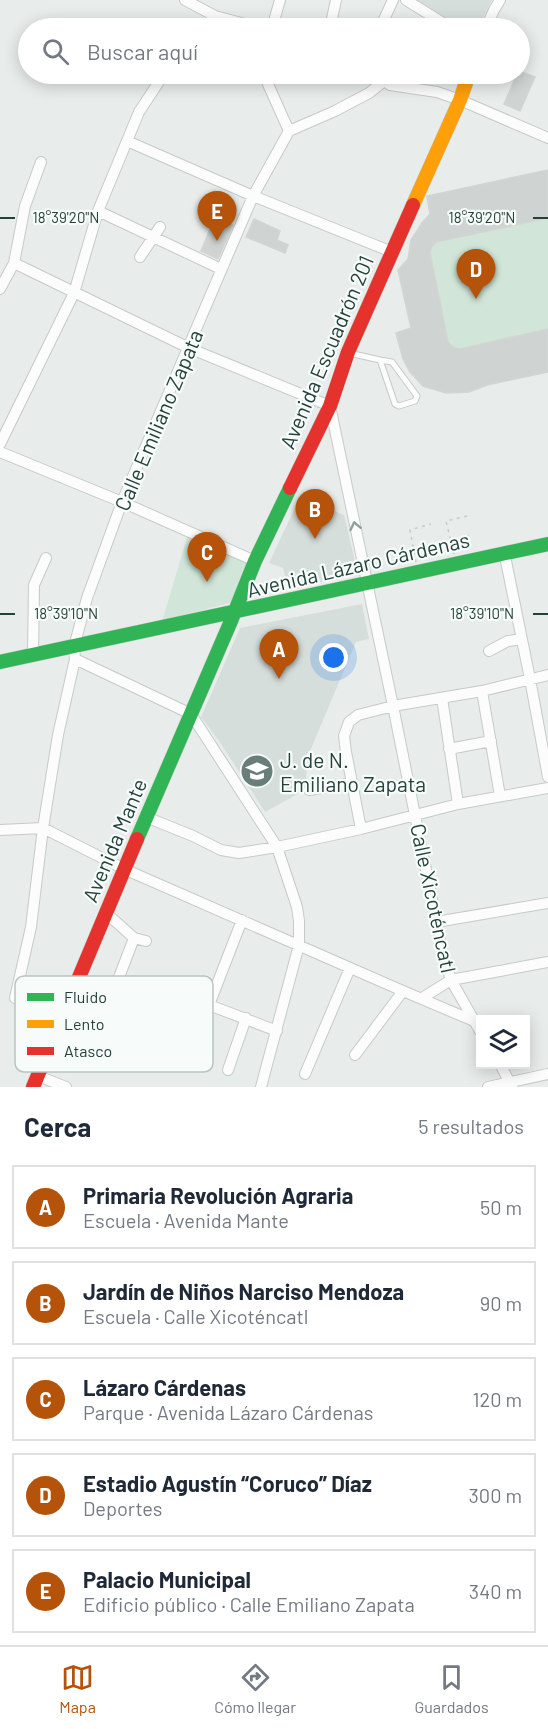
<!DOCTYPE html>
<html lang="es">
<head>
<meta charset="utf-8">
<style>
	body { margin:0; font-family:Barlow,sans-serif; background:#f2f2f3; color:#1f2937 }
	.controls { position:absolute; right:18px; bottom:18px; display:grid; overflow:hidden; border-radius:0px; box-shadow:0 3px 15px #0003 }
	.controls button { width:54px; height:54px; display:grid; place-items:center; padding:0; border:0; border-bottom:2px solid #e0e1e3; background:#fff; color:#1f2937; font:30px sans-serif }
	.you { position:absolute; left:334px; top:658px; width:21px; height:21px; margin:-15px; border:4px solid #fff; border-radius:50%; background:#1a73e8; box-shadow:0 0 0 9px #1a73e833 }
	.badge { display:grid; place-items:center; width:39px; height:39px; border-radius:50%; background:#b45309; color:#fff; font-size:20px; font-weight:700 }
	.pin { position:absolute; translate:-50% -50px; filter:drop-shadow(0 2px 3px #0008) }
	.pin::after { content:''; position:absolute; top:32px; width:21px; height:18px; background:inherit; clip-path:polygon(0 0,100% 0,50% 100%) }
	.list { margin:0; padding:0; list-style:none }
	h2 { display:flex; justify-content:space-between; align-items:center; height:78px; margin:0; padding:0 24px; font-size:26px }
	h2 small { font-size:20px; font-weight:400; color:#747a83 }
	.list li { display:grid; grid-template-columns:39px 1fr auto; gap:18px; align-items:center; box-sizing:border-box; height:84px; margin:0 12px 12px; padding:0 12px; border:2px solid #e0e1e3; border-radius:0px }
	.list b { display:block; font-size:22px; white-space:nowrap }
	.list p { margin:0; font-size:20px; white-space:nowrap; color:#747a83 }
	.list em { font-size:20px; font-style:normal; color:#747a83 }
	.icon { flex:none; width:33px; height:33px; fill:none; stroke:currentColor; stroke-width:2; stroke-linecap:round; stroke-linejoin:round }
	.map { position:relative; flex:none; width:548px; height:1087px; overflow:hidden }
	.search { position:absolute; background:#fff; box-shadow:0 3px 15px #0003; left:18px; right:18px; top:18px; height:66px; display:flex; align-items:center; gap:15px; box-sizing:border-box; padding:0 21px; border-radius:33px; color:#747a83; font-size:22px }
	.sheet { height:558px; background:#fff }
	nav { display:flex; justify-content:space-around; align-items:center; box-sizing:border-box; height:84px; border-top:2px solid #e0e1e3; background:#fff; font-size:16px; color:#747a83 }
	nav a { display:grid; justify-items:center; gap:3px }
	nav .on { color:#b45309 }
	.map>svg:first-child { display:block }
	.built { fill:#d6dedb }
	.green { fill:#d1e6d8 }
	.building { fill:#cfd4d2; stroke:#d1d6d4; stroke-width:1.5 }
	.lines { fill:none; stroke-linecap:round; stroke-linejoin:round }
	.lane-casing { stroke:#c5cac8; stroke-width:7 }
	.street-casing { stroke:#c5cac8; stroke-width:12 }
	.fast-casing { stroke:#c3cbc8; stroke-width:15 }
	.slow-casing { stroke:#c3cbc8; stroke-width:15 }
	.jam-casing { stroke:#c3cbc8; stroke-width:15 }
	.path { stroke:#c3ccca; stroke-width:1.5; stroke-dasharray:3 4.5; stroke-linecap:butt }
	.lane { stroke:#fcfcfc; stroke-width:5 }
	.street { stroke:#fcfcfc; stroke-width:10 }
	.fast { stroke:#30b455; stroke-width:14 }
	.slow { stroke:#ff9f0a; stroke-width:14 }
	.jam { stroke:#e5322d; stroke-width:14 }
	.oneway { stroke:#909f9b }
	.ticks { fill:none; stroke:#24423a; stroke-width:2 }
	.labels { text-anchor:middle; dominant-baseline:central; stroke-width:4.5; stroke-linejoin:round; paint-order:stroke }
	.street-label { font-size:21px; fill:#24423a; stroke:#f7fbf9 }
	.poi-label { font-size:21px; fill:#24423a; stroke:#f7fbf9; text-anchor:start }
	.key { fill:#f7fbf9; stroke:#b8c4c0; stroke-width:1.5 }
	.key-label { font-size:16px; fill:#24423a }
	.ticks-label { font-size:15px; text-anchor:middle; fill:#24423a; stroke:#f7fbf9; stroke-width:4.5; stroke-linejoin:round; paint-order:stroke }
</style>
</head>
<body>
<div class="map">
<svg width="548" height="1087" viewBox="0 0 548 1087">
	<rect width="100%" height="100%" fill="#e8edeb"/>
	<path class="built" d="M412,0H492L478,28H465Z
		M300,497L344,515L358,574L288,589L283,568L269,563Z
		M362,604L369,639L356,642L308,756L305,790L265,812L219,741L201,717L240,628Z"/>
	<path class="green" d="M548,170V372L487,385L469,392L446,393L423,386L410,372L403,359L396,333L411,328L398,270L408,259L411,240L422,223L430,215L426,196Z
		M188,535L249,563L233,602L162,621Z"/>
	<path class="building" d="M519,71L535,77L520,111L504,104L517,74H519Z
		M548,170V218L436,242L431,248L430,253L448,342L453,347L460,349L548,329V372L487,385L469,392L446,393L423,386L410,372L403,359L396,333L411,328L398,270L408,259L411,240L422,223L430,214L427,196Z
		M215,217L233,225L218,259L201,251Z
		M254,219L280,231L277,240L288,245L285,253L246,237Z"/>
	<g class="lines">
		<defs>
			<path id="lane" d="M349,353L380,360L395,404L399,406L415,401L417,396L392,362L380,360"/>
			<path id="street" d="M185,0L215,16L260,28
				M406,0L451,28
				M204,28L215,16
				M272,28L280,0
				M330,28L336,0
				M380,28L393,0
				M486,28L494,10L500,0
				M267,74V82L289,131
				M375,74L390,85L437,92L460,100L548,138
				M127,141L253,196L392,252
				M98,211L221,269
				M140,257L160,227
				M14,263L189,348L330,406L393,706L443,954L451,980L480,1031
				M0,289L14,263L25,206L41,162
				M0,444L74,293L98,211L139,112L164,74
				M0,452L122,502L255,561
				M506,561L530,679L548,777
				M489,651L508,641L522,639
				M33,655L34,585L46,558
				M75,659L191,714L277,847L297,907L299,921V945L261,1087
				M482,691L500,796
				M442,698L458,804
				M449,749L491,741
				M309,790L353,783
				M146,817L193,836L221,850L239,853L277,847L361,829L458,804L548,788
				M361,829L346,752L344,736L349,722L358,715L393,706L482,691L548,675
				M0,830L43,828L124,869L403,991L474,1021
				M106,913L134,938
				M436,922L548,903
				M134,938L102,1022L181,1057L186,1056L209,1005L242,920
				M134,938L146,941
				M183,992L210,1002
				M15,998L31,927L43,828L58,735L75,659L74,647L87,598L122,502L253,196L289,131L335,111L369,93L384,81
				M422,998L451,980L548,962
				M110,999L129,1007
				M209,1005L277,1031
				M170,1037L190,1048
				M355,1055L403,991
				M500,1064L512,1087
				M228,1070L246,1018
				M305,1074L350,968
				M38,1076L66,1087
				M488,1087L548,1074"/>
			<path id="fast" d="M0,662L548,544
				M137,839L231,621L255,561L290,488"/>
			<path id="slow" d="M413,205L460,100L469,74"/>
			<path id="jam" d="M290,488L330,406L348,352L413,205
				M33,1087L137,839"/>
		</defs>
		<use href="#lane" class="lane-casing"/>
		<use href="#street" class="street-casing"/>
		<use href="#fast" class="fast-casing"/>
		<use href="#slow" class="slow-casing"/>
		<use href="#jam" class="jam-casing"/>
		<path class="path" d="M440,84L444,74
			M452,540L469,536
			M415,548L433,543
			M454,554L446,521L467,516
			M416,562L410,530L431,524"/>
		<use href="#lane" class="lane"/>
		<use href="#street" class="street"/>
		<use href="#fast" class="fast"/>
		<use href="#slow" class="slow"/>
		<use href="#jam" class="jam"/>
	</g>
	<defs><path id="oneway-chevron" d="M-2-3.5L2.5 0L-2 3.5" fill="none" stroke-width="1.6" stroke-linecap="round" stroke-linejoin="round" transform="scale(1.5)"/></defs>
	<use class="oneway" href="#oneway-chevron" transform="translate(355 526) rotate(-102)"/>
	<path class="ticks" d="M0,218H15M533,218H548M0,614H15M533,614H548"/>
	<defs>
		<symbol id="school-disc" viewBox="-11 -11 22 22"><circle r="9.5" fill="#697e78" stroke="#f7fbf9"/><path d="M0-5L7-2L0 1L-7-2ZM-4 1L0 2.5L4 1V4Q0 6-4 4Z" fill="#fff"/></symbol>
	</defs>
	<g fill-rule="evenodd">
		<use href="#school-disc" x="238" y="752" width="38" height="38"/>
	</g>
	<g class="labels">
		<g class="street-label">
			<text transform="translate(326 352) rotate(-67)">Avenida Escuadrón 201</text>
			<text transform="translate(158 420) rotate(-67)">Calle Emiliano Zapata</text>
			<text transform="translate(358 564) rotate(-13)">Avenida Lázaro Cárdenas</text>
			<text transform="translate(114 840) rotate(-67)">Avenida Mante</text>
			<text transform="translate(434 898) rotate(78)">Calle Xicoténcatl</text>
		</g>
		<g class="poi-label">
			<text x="280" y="759">J. de N.<tspan x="280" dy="24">Emiliano Zapata</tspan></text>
		</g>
	</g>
	<rect x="15" y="976" width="198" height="96" rx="9" class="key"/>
	<rect x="27" y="993" width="27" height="8" fill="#30b455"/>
	<rect x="27" y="1020" width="27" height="8" fill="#ff9f0a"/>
	<rect x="27" y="1047" width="27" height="8" fill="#e5322d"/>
	<g class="key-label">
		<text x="64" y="1003">Fluido</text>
		<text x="64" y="1030">Lento</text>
		<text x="64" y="1057">Atasco</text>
	</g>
	<g class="ticks-label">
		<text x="66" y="223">18°39'20"N</text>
		<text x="482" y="223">18°39'20"N</text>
		<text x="66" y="619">18°39'10"N</text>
		<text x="482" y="619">18°39'10"N</text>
	</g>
</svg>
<div class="controls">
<button><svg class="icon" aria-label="layers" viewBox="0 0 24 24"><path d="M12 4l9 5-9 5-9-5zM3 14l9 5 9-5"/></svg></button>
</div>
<div class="you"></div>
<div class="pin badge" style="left:279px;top:679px">A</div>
<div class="pin badge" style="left:315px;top:539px">B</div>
<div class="pin badge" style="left:207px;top:582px">C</div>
<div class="pin badge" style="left:476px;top:299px">D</div>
<div class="pin badge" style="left:217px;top:241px">E</div>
<div class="search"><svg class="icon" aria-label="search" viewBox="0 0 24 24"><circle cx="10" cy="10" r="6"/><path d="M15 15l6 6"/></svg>Buscar aquí</div>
</div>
<section class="sheet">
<h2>Cerca<small>5 resultados</small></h2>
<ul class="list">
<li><span class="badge">A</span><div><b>Primaria Revolución Agraria</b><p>Escuela · Avenida Mante</p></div><em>50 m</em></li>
<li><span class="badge">B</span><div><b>Jardín de Niños Narciso Mendoza</b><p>Escuela · Calle Xicoténcatl</p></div><em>90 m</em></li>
<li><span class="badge">C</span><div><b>Lázaro Cárdenas</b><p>Parque · Avenida Lázaro Cárdenas</p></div><em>120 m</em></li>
<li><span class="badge">D</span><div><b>Estadio Agustín “Coruco” Díaz</b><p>Deportes</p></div><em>300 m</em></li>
<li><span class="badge">E</span><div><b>Palacio Municipal</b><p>Edificio público · Calle Emiliano Zapata</p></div><em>340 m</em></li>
</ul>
</section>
<nav>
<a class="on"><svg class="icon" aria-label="map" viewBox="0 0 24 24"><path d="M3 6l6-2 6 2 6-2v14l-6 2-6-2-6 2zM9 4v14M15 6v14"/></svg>Mapa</a>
<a><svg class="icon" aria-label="directions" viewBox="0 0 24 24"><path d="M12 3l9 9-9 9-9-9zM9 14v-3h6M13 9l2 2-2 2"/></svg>Cómo llegar</a>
<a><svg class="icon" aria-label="saved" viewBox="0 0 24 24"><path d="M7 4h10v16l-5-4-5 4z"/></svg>Guardados</a>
</nav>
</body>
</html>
